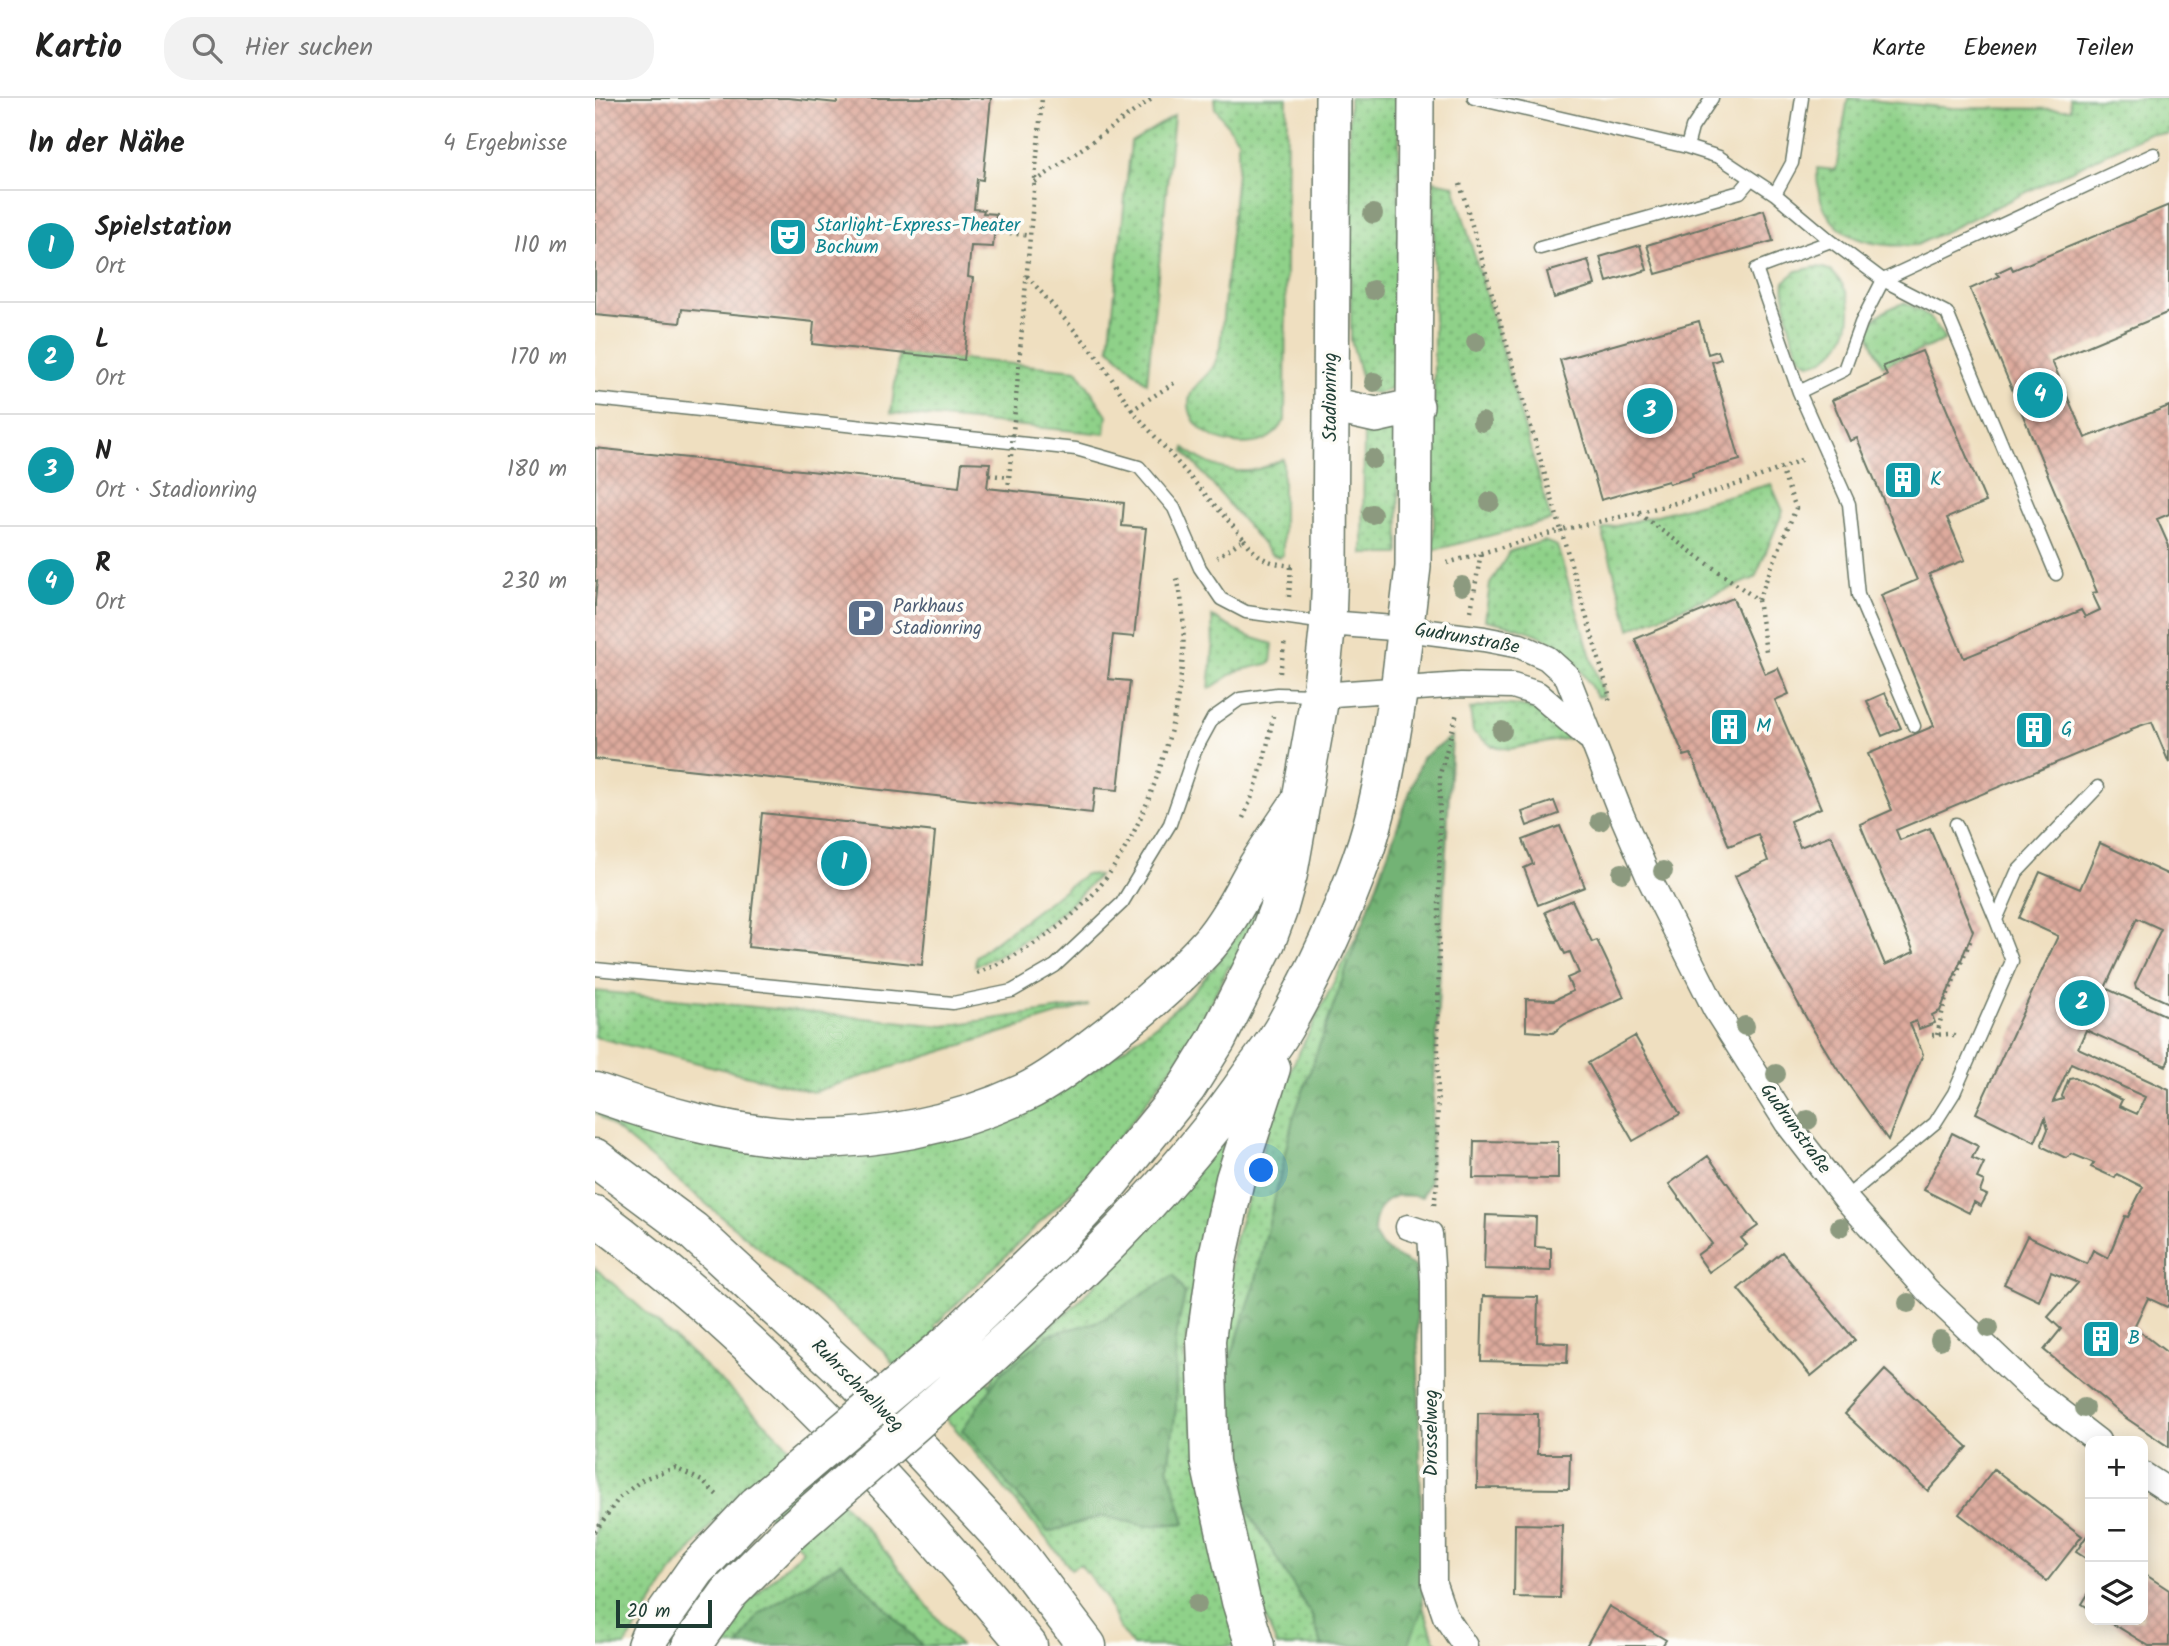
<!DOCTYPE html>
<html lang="de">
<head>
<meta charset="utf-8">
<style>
	body { margin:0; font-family:Kalam,sans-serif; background:#f2f2f2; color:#222 }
	.controls { position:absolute; right:21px; bottom:21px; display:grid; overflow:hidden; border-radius:14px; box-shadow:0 4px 18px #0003 }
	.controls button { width:63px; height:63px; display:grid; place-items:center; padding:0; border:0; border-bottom:2px solid #e0e0e0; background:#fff; color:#222; font:35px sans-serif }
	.scale { position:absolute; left:21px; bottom:18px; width:96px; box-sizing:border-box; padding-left:7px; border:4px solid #1f3d34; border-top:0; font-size:19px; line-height:24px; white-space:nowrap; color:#1f3d34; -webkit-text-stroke:5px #fdfcf7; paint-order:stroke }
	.you { position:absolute; left:667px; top:1073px; width:24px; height:24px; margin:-18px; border:5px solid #fff; border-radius:50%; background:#1a73e8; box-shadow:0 0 0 10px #1a73e833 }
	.badge { display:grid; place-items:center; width:46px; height:46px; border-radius:50%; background:#1f6fb2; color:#fff; font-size:23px; font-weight:700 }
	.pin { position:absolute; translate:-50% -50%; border:4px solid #fff; box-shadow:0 2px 7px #0006 }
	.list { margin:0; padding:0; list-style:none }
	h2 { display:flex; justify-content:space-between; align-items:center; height:91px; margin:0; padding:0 28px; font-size:30px }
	h2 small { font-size:23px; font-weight:400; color:#767676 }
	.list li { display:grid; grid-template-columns:46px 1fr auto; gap:21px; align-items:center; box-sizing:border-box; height:112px; padding:0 28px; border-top:2px solid #e0e0e0 }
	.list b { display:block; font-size:26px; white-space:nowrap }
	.list p { margin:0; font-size:23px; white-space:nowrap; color:#767676 }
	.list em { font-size:23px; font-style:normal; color:#767676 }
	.icon { flex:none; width:38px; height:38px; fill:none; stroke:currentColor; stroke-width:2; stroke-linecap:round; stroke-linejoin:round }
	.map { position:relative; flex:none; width:1574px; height:1548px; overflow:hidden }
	header { display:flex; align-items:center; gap:42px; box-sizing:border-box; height:98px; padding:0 35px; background:#fff; border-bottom:2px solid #e0e0e0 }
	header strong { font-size:33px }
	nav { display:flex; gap:38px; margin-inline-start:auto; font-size:24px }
	.search { width:490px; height:63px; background:#f2f2f2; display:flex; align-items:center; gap:18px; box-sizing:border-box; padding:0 24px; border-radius:28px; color:#767676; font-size:26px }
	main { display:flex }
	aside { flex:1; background:#fff }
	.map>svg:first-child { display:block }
	.grass { fill:url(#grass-dots); stroke:#57875e; stroke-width:2; fill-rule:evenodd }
	.forest { fill:url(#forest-crowns); stroke:#497854; stroke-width:2 }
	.park { fill:url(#park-crowns); stroke:#57875e; stroke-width:2 }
	.building { fill:url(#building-cross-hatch); fill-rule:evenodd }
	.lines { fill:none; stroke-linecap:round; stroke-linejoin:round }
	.lane-casing { stroke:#687665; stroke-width:15 }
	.street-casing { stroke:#687665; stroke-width:27 }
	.secondary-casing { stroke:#687665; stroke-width:38 }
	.highway-casing { stroke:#687665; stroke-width:41 }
	.path { stroke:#687665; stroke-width:4.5; stroke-dasharray:2 5; stroke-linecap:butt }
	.lane { stroke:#fff; stroke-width:12 }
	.street { stroke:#fff; stroke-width:24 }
	.secondary { stroke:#fff; stroke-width:35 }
	.highway { stroke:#fff; stroke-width:38 }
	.highway-bridge-casing { stroke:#687665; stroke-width:41; stroke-linecap:butt }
	.path-bridge { stroke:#687665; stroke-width:4.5; stroke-dasharray:2 5; stroke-linecap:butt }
	.highway-bridge { stroke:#fff; stroke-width:38 }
	.tree { fill:#8c9a7f }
	.labels { text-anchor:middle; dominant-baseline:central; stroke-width:7; stroke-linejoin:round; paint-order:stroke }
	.culture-label { font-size:19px; fill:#0d838f; stroke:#fdfcf7; text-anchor:start }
	.street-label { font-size:19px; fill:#1f3d34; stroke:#fdfcf7 }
	.service-label { font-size:19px; fill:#4e5e75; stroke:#fdfcf7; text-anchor:start }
</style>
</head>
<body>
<header>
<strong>Kartio</strong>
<div class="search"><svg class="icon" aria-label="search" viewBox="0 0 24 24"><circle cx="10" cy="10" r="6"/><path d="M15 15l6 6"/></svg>Hier suchen</div>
<nav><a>Karte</a><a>Ebenen</a><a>Teilen</a></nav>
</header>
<main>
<aside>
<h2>In der Nähe<small>4 Ergebnisse</small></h2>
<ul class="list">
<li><span class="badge" style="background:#0f9aa8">1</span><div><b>Spielstation</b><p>Ort</p></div><em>110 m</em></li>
<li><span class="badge" style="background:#0f9aa8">2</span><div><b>L</b><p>Ort</p></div><em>170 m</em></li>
<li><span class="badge" style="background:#0f9aa8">3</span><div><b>N</b><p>Ort · Stadionring</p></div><em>180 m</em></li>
<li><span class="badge" style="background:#0f9aa8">4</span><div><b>R</b><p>Ort</p></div><em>230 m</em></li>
</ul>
</aside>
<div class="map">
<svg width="1574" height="1548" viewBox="0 0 1574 1548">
	<defs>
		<pattern id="grass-dots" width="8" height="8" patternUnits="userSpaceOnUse" patternTransform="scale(1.75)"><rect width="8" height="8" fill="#8fd189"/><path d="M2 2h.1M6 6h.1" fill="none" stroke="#74ab71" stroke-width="1.8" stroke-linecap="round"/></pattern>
		<pattern id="forest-crowns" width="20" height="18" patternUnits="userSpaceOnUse" patternTransform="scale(1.75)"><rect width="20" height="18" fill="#73b375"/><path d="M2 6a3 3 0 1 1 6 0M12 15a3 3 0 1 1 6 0" fill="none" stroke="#5e9361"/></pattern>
		<pattern id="park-crowns" width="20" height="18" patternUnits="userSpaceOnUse" patternTransform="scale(1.75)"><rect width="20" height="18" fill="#8fd189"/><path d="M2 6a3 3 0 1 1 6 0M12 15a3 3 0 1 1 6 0" fill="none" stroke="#74ab71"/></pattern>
		<pattern id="building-cross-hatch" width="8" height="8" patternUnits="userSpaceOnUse" patternTransform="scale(1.75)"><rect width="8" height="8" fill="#deaa9d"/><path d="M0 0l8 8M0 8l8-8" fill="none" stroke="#b38c81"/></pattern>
	</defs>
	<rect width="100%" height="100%" fill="#fdfcf7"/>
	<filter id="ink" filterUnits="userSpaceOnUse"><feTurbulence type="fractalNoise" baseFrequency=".0143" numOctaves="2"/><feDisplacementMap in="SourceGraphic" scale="14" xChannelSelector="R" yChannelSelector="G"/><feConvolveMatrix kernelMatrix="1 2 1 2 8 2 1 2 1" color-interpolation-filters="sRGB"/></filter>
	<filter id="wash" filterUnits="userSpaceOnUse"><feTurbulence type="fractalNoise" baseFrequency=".00686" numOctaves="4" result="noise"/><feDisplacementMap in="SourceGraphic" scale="28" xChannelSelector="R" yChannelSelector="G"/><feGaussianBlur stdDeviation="1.57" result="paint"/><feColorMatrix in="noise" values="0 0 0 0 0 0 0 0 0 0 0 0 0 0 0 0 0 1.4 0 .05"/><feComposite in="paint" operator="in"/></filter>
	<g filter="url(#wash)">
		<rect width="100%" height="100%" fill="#efdfc0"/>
		<path class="grass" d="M619,0H692L690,323C685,327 681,335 675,339C649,356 593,340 594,304C595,288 610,282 618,269C622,263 623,255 625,249L643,63V42L620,10Z
			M754,0H804V281C794,293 785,299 770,292L756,242Z
			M1253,0L1357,10L1476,11L1475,0H1574V36L1554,35L1322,147C1265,151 1221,135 1222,70L1241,72Z
			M579,18L552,285L514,250L536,44Z
			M839,83L859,87L956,422L839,452Z
			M1221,169C1236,170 1239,175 1247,186C1266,215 1250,259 1215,266C1212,264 1208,262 1206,259C1196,244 1187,200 1190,183L1202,173Z
			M1309,205C1330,212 1339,223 1350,242L1288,268C1284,259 1277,247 1275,237C1271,219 1297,209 1309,205Z
			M304,255L482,272L512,317L510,336L296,315Z
			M803,326L804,456H768L769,329Z
			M590,350C608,366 639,378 663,371C671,369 680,364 688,361V457L684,459L676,456L589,353Z
			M1176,386L1188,413L1160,480L1035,531L1007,432Z
			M949,443L962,448L1008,598L1002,599C971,544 951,534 890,522L895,486L915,453Z
			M617,519L652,538L678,546L676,565L642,573L614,591L618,551Z
			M901,606C940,608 948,612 976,640L914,651L897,648L878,634L875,611Z
			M490,776L503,778C463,820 434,845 380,868L381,858Z
			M678,783L640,872L634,868L597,942L505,1066L339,1228L395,1287L400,1274L481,1206L522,1163L622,1045L633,1051L610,1134L589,1258L596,1320L643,1548H538L524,1530L510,1498L485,1466L476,1471L359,1329L309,1282L289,1253L0,1014L188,1056L496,974C528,952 562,928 590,901C625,868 651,822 678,783ZM590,1196L580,1242L581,1310L573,1369L590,1425L551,1428L507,1418L453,1434L455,1236L503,1224Z
			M768,825L698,1021L660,1186L632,1271L727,1548H682L662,1499L637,1405L626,1289L638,1148L686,991Z
			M0,893L349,928L494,907L218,994L0,939Z
			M0,1170C93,1250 183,1333 265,1424C301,1463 330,1508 365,1548H327L246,1464L163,1517L144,1548H115L128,1528L208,1452L147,1391L76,1475L30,1548H0Z"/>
		<path class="forest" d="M857,638L834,1085L827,1099C818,1098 806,1096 798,1099C783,1105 774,1129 783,1143C790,1155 809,1162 821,1169L828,1509L839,1541V1548H727L718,1520L650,1408L641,1355L632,1271L660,1186L698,1021L768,825L827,660Z
			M579,1177L590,1196L580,1242L581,1310L573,1369L590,1425L551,1428L507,1418L453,1434L367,1332L406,1275L455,1236L503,1224Z
			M246,1464L327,1548H144L163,1517Z"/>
		<path class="park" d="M828,1509L839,1541L846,1548H813Z"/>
		<g id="blocks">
			<path class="building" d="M0,0H193L242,5L243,0H396L388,82L382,81L379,111L389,112L388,115L401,116L398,149L376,148L373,179L378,180L369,262L217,246L219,224L87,211L85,225L0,217Z
				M1574,107V214L1457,263L1490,340L1574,308V416L1562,421L1574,448V665L1557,624L1550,626L1536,631L1537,633L1301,732L1305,742L1335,730L1378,833L1345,913L1337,917L1340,925L1324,931L1321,923L1315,926L1328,956L1293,1042L1241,969L1213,923L1180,864L1140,778L1173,763L1163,736L1134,748L1096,656L1089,658L1040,541L1138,500L1170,576L1183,570L1194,596L1180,602L1226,710L1195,723L1205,749L1236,737L1290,867L1319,854L1265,726L1297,712L1273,656L1339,628L1286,497L1322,482L1262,340L1255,343L1237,302L1292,278L1288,268L1327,253L1391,404L1352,420L1370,462L1334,476L1369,560L1486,512L1490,519L1505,512L1497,495L1502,494L1375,191L1404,178L1401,175L1416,168L1418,172Z
				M1169,112L1178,143L1061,176L1052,147Z
				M1045,147L1052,172L1012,184L1005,159Z
				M993,162L1000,187L959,200L952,174Z
				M1104,223L1113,256L1123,253L1126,261L1117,264L1145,362L1097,375L1098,379L1074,386L1073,383L1006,402L965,262Z
				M0,350L364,389L367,364L395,365L392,390L529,405L527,428L551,430L539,539L518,537L513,581L535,583L523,692L500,690L497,715L0,661V503L2,483H0Z
				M1290,595L1306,630L1287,638L1272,603Z
				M959,703L964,716L932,728L927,714Z
				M167,715L340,734L327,867L153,849Z
				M965,728L990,789L943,807L929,770L938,766L928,742Z
				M1505,745L1574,777V905L1541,890L1540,886L1566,831L1542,820L1510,890L1574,919V961L1571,968L1491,932L1483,950L1574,992V1206L1572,1209L1553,1200L1539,1229L1574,1256V1349L1531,1320L1449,1252L1466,1231L1453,1219L1483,1185L1456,1174L1444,1203L1409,1186L1432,1138L1492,1166L1498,1152L1513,1160L1530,1118L1533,1119L1548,1089L1522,1076L1520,1080L1496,1069L1499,1065L1477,1056L1471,1060L1448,1049L1447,1046L1453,1031L1450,1020L1440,1044L1381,1015L1463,838L1424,820L1445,774L1485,791ZM1476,965L1550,999L1542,1016L1524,1008L1527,1002L1480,979L1474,980L1467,998L1468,1001L1458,1004Z
				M977,802L997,844L1002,842L1029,899L970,926L958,935L931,933V901L959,902L978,893L972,880L984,875L975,854L970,856L950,814Z
				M1040,938L1085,1016L1038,1043L993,965Z
				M1357,1035L1383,1048L1377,1060L1389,1065L1382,1080L1389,1083L1385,1094L1392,1097L1386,1108L1379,1104L1374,1115L1329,1092Z
				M879,1043L963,1044V1081L878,1080Z
				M1113,1058L1163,1128L1146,1140L1152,1147L1114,1174L1102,1157L1117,1146L1074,1086Z
				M891,1117L941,1119L940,1149L956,1150V1173L889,1171Z
				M1187,1154L1260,1242L1216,1278L1143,1191Z
				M888,1198L943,1199L942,1244L973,1245L972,1265L886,1263Z
				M1290,1272L1373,1349L1333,1393L1250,1316Z
				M883,1315L943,1316L942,1356H975L974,1391L882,1390Z
				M1399,1371L1487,1438L1452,1483L1364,1416Z
				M920,1426L967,1427L965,1500L919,1499Z
				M1495,1433V1463L1481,1454Z
				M1548,1475L1574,1492V1548H1554L1512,1522H1548Z
				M1495,1493V1511L1487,1506Z
				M1014,1508L1071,1542L1067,1548H991Z"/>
		</g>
	</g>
	<g filter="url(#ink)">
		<use href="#blocks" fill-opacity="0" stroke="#687665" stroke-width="2"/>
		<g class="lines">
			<defs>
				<path id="lane" d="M879,0L1092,49L1124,59L1180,96L1197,65L1207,0
					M1092,49L1097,30L1117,0
					M1180,96L1236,143L1288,182L1559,56
					M1236,143L1161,171L1204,294L1254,406L1263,497L1319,628
					M945,150L1145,94L1156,81
					M1204,294L1249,272L1266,225L1288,182L1352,215L1461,476
					M0,301L481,351L544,369L579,410L605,470L626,501L651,514L730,525
					M1361,726L1401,822
					M0,871L358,905L417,893L460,868L527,805L575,726L600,653L618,620L645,601L682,596L721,597
					M1250,1100L1340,1025L1359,995L1417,863L1401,822L1422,774L1503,689"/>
				<path id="street" d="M733,525L811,531L889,541L925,548L952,560L972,578L1025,713L1054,780L1120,911L1192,1025L1250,1100L1332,1192L1437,1292L1503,1343
					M725,597L866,587L918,588L943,596L993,639
					M813,1129L835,1136L838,1183L839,1486L850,1518L870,1548
					M1548,1376L1574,1393"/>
				<path id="secondary" d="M736,307L781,317L821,308
					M803,593L818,469L821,0
					M725,597L733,525L735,468L738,0"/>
				<path id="highway" d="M0,994C65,1017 132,1036 201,1040C277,1044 360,1027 429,995C454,983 477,965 499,948C540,917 580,884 614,846C634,823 647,795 662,769C676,747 691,725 706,703
					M0,1060L98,1133L263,1285L422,1455L492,1548
					M0,1117C164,1240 303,1391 433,1548
					M355,1244L457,1146L509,1091L592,989L622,941L671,844L683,812L693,776L725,597
					M381,1271C481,1180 581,1087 658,974C669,959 682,943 691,926C720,874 746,819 766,763C786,708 794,650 803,593
					M51,1548L56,1536L101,1472L162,1407
					M96,1548L134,1495L193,1436
					M660,1548L646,1503L615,1364L611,1242L622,1163L640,1081L676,970"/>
			</defs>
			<use href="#lane" class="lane-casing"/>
			<use href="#street" class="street-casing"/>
			<use href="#secondary" class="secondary-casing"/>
			<use href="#highway" class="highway-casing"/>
			<path class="path" d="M440,84L558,0
				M865,86L966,432C1046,415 1135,394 1210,360
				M387,131L435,138
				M432,178L502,258L537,312
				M579,285L537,312L649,441L622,459
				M420,311L447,0
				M394,377L415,379
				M1044,416L1163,502L1171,553
				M649,441C663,461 673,465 697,468
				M852,465L966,432L1015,599L1013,605
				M694,499L696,468
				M1163,502L1201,410L1186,371
				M876,513L886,454
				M685,575L690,542
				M648,720C663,687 672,654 678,618
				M382,875C433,855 485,819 516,773C565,702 606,562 581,477
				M1337,937L1354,936L1361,939
				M1342,937L1350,903L1376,841
				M839,1107L842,1086L845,676L862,615
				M0,1434L24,1400L48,1381L80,1370L107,1383L122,1397"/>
			<use href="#lane" class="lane"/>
			<use href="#street" class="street"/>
			<use href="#secondary" class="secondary"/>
			<use href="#highway" class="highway"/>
			<defs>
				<path id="highway-bridge" d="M162,1407L355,1244
					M193,1436L381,1271"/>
			</defs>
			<use href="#highway-bridge" class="highway-bridge-casing"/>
			<path class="path-bridge" d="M413,393L420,311"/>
			<use href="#highway-bridge" class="highway-bridge"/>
		</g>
		<g class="tree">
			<circle cx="778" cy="116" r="10"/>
			<circle cx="778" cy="192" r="10"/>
			<circle cx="881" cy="244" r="10"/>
			<circle cx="779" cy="284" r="10"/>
			<circle cx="887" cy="324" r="10"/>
			<circle cx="778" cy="361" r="10"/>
			<circle cx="895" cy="404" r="10"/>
			<circle cx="777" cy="416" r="10"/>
			<circle cx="867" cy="488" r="10"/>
			<circle cx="907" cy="633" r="10"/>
			<circle cx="1005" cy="723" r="10"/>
			<circle cx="1068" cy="773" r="10"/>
			<circle cx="1027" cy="775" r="10"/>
			<circle cx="1150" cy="928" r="10"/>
			<circle cx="1181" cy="976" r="10"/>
			<circle cx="1213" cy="1022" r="10"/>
			<circle cx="1245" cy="1129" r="10"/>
			<circle cx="1313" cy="1205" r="10"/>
			<circle cx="1394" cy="1230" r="10"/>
			<circle cx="1345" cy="1242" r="10"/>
			<circle cx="1489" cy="1310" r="10"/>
			<circle cx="602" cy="1506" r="10"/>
		</g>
	</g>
	<defs>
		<symbol id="theatre-square" viewBox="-11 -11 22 22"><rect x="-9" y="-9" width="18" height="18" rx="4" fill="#0f9aa8" stroke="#fdfcf7"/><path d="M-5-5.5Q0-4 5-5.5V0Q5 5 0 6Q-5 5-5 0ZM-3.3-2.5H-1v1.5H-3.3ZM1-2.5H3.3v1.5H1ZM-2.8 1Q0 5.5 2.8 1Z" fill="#fff"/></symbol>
		<symbol id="building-square" viewBox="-11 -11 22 22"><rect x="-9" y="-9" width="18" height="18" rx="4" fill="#0f9aa8" stroke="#fdfcf7"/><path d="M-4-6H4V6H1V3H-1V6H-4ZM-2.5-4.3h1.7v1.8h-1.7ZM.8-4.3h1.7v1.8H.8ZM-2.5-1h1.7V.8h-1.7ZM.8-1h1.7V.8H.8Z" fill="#fff"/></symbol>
		<symbol id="parking-square" viewBox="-11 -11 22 22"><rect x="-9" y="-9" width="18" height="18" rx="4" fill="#5c6f8a" stroke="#fdfcf7"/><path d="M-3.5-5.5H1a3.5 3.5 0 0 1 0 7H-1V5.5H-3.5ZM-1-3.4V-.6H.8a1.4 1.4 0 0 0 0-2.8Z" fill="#fff"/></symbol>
	</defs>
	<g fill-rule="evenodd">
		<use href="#theatre-square" x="171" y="117" width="44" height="44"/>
		<use href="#building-square" x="1286" y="360" width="44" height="44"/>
		<use href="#parking-square" x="249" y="498" width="44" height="44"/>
		<use href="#building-square" x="1112" y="607" width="44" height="44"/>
		<use href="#building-square" x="1417" y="610" width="44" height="44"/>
		<use href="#building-square" x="1484" y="1219" width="44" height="44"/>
	</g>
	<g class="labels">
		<g class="culture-label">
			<text x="220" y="128">Starlight-Express-Theater<tspan x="220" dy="22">Bochum</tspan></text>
			<text x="1335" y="382">K</text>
			<text x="1161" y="629">M</text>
			<text x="1466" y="632">G</text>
			<text x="1533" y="1241">B</text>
		</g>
		<g class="street-label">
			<text transform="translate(736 299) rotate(-90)">Stadionring</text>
			<text transform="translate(872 541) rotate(10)">Gudrunstraße</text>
			<text transform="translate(1200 1031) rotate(54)">Gudrunstraße</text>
			<text transform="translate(262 1288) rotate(45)">Ruhrschnellweg</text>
			<text transform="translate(837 1335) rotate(-90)">Drosselweg</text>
		</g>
		<g class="service-label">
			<text x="298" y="509">Parkhaus<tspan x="298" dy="22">Stadionring</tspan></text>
		</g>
	</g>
</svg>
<div class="controls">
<button>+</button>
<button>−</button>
<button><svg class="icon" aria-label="layers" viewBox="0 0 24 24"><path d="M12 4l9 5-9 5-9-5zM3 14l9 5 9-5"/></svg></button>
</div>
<div class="scale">20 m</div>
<div class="you"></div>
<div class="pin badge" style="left:249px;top:765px;background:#0f9aa8">1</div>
<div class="pin badge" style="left:1487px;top:905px;background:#0f9aa8">2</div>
<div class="pin badge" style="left:1055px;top:313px;background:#0f9aa8">3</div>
<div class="pin badge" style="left:1445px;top:297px;background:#0f9aa8">4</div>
</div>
</main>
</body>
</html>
